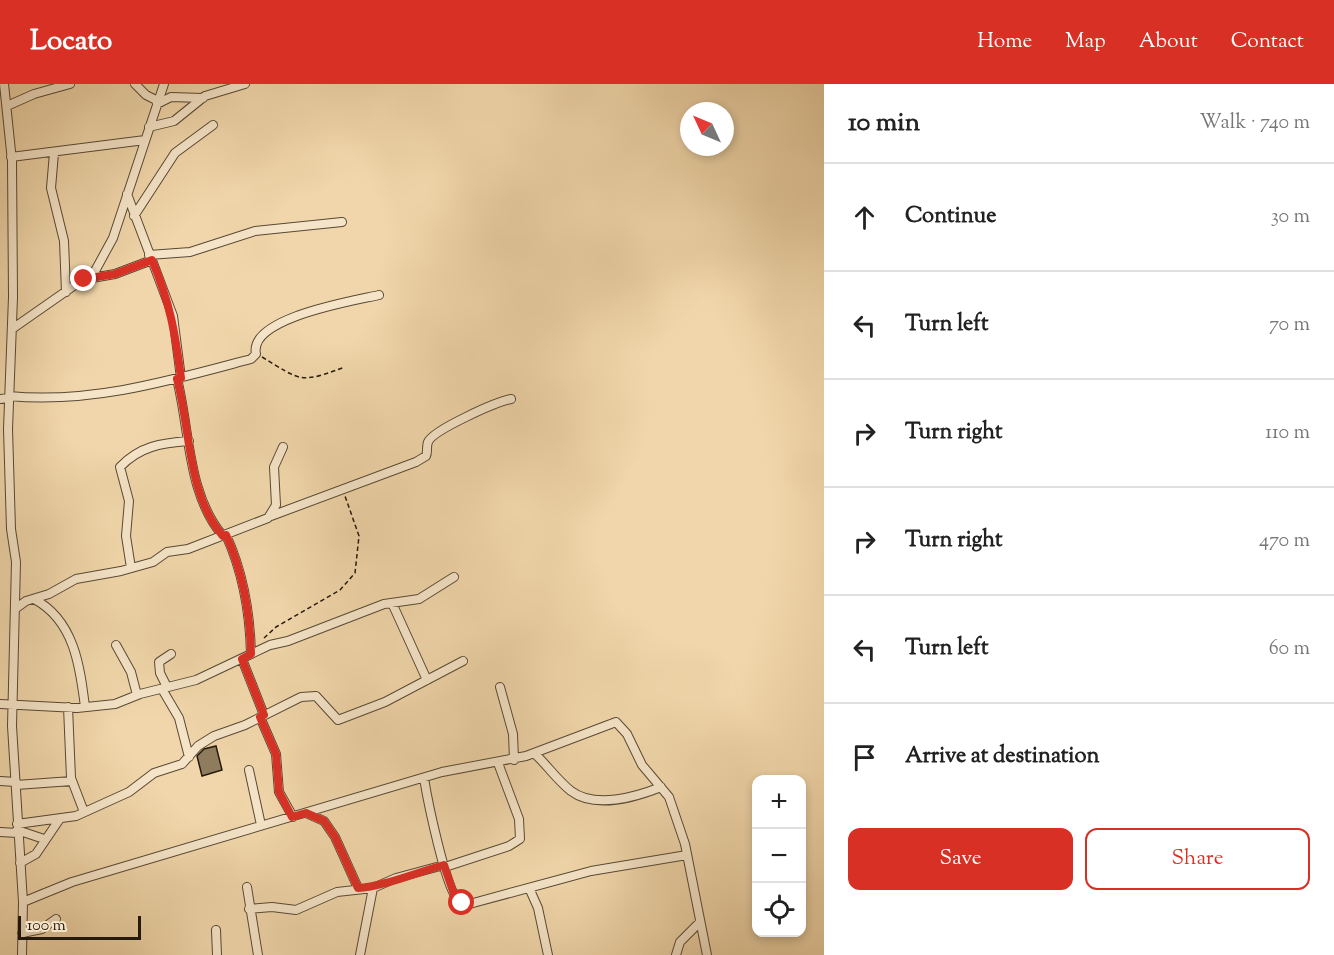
<!DOCTYPE html>
<html lang="en">
<head>
<meta charset="utf-8">
<style>
	body { margin:0; font-family:"Sorts Mill Goudy",serif; background:#f6f6f6; color:#222 }
	.controls { position:absolute; right:18px; bottom:18px; display:grid; overflow:hidden; border-radius:12px; box-shadow:0 3px 9px #0003 }
	.controls button { width:54px; height:54px; display:grid; place-items:center; padding:0; border:0; border-bottom:2px solid #e0e0e0; background:#fff; color:#222; font:30px sans-serif }
	.compass { position:absolute; left:680px; top:18px; width:54px; height:54px; border-radius:50%; background:#fff; box-shadow:0 3px 9px #0003; rotate:314deg }
	.scale { position:absolute; left:18px; bottom:15px; width:123px; box-sizing:border-box; padding-left:6px; border:3px solid #251a0c; border-top:0; font-size:16px; line-height:21px; white-space:nowrap; color:#251a0c; -webkit-text-stroke:4px #f5e4c8; paint-order:stroke }
	.stop { position:absolute; width:18px; height:18px; margin:-14px; border:4px solid #d93025; border-radius:50%; background:#fff }
	.stop.end { background:#d93025; border-color:#fff; box-shadow:0 2px 6px #0008 }
	.list { margin:0; padding:0; list-style:none }
	h2 { display:flex; justify-content:space-between; align-items:center; height:78px; margin:0; padding:0 24px; font-size:26px }
	h2 small { font-size:20px; font-weight:400; color:#767676 }
	.list li { display:grid; grid-template-columns:39px 1fr auto; gap:18px; align-items:center; box-sizing:border-box; height:108px; padding:0 24px; border-top:2px solid #e0e0e0 }
	.list b { display:block; font-size:22px; white-space:nowrap }
	.list em { font-size:20px; font-style:normal; color:#767676 }
	.actions { display:flex; gap:12px; padding:18px 24px }
	.actions a { flex:1; padding:14px 0; border:2px solid #d93025; border-radius:12px; text-align:center; font-size:21px; color:#d93025 }
	.actions .main { background:#d93025; color:#fff }
	.icon { flex:none; width:33px; height:33px; fill:none; stroke:currentColor; stroke-width:2; stroke-linecap:round; stroke-linejoin:round }
	.map { position:relative; flex:none; width:824px; height:871px; overflow:hidden }
	header { display:flex; align-items:center; gap:36px; box-sizing:border-box; height:84px; padding:0 30px; background:#d93025; color:#fff }
	header strong { font-size:28px }
	nav { display:flex; gap:33px; margin-inline-start:auto; font-size:21px }
	main { display:flex }
	aside { flex:1; background:#fff }
	.map>svg:first-child { display:block }
	.building { fill:#8f7c5e; stroke:#251a0c; stroke-width:1.5 }
	.lines { fill:none; stroke-linecap:round; stroke-linejoin:round }
	.street-casing { stroke:#584934; stroke-width:10 }
	.path { stroke:#251a0c; stroke-width:1.5; stroke-dasharray:4.5 3; stroke-linecap:butt }
	.street { stroke:#f5e4c8; stroke-width:8 }
	.route { stroke:#d93025; stroke-width:8 }
</style>
</head>
<body>
<header>
<strong>Locato</strong>
<nav><a>Home</a><a>Map</a><a>About</a><a>Contact</a></nav>
</header>
<main>
<div class="map">
<svg width="824" height="871" viewBox="0 0 824 871">
	<rect width="100%" height="100%" fill="#f0d6aa"/>
	<filter id="stains"><feTurbulence type="fractalNoise" baseFrequency=".00333" numOctaves="4"/><feColorMatrix values="0 0 0 0 .2 0 0 0 0 .09 0 0 0 0 .02 0 0 0 .5 -.17"/></filter>
	<radialGradient id="worn" r=".72"><stop offset=".6" stop-color="#630" stop-opacity="0"/><stop offset="1" stop-color="#630" stop-opacity=".3"/></radialGradient>
	<path class="building" d="M216,662L222,686L202,692L197,672L204,665Z"/>
	<g class="lines">
		<defs>
			<path id="street" d="M4,0L12,77L13,213L8,345L11,445L16,478L12,642L23,818L22,871
				M135,0L146,11L158,17
				M157,20L171,13L203,14
				M7,22L34,10L70,0
				M149,43L174,37L205,12L245,0
				M54,69L51,104L64,157L66,208
				M11,73L145,56
				M127,110L173,232L181,294
				M134,132L175,69L213,41
				M149,171L190,168L255,147L342,138
				M86,195L115,190L152,176
				M12,245L95,187L113,154L164,0
				M177,295C190,346 187,410 223,452
				M9,312C92,320 172,296 251,275L256,270C248,234 353,217 379,211
				M0,315L9,314
				M271,432L416,378L426,372C428,368 426,363 428,358C433,346 496,318 511,315
				M226,451C243,488 250,530 251,570
				M131,484L126,452L129,417L120,383C140,362 162,359 189,357
				M34,515C74,536 80,582 85,623
				M392,519L427,596
				M15,525L26,517L49,510L76,495L121,487L153,478L167,468L188,465L268,434L276,421L274,383L283,363
				M116,561L131,588L137,611
				M242,575L264,631
				M167,603L160,589L159,578L171,570
				M500,603L513,650L514,676
				M162,605L179,634L189,673
				M0,620L77,624L115,620L140,610L196,596L270,561L288,557L384,520L419,515L454,493
				M68,623L71,694L84,728
				M260,633L276,670L279,708L293,733
				M535,670C547,681 557,696 571,707C595,725 636,713 661,703
				M249,686L261,741
				M424,694C427,713 446,808 459,817C463,820 468,820 473,819L591,787L687,771
				M0,697L16,698
				M16,701L72,697
				M306,729L324,737L335,753L358,804
				M17,740L76,732L129,708L154,689L182,680L198,662L214,652L245,641L301,613L316,612L338,636L385,618L463,577
				M17,746L44,755
				M0,748L17,749
				M20,779L36,770L59,736
				M445,783L509,762L520,755L519,735L498,679
				M247,803L258,871
				M530,806L538,824L548,871
				M23,818L72,798L442,688L526,672L616,638L627,650L642,681L669,713L685,760L707,871
				M249,825L272,823L296,826L337,808L373,804
				M216,846L217,871
				M22,849L42,845L56,835
				M360,871L373,804L396,794L444,781
				M676,871L680,858L700,838"/>
		</defs>
		<use href="#street" class="street-casing"/>
		<path class="path" d="M262,273C302,297 299,300 345,283
			M264,554L276,543L340,506L355,489L359,452L345,412"/>
		<use href="#street" class="street"/>
	</g>
	<g class="lines">
		<path class="route" d="M84,195L115,190L152,176C170,219 175,248 181,294L177,295C191,346 187,411 223,452L226,451C243,488 250,530 251,570L242,575L264,631L260,633L276,670L279,708L292,733L306,729L324,737L335,753L358,804C382,803 418,788 444,781L455,813L462,819"/>
	</g>
	<rect width="100%" height="100%" filter="url(#stains)"/>
	<rect width="100%" height="100%" fill="url(#worn)"/>
</svg>
<div class="controls">
<button>+</button>
<button>−</button>
<button><svg class="icon" aria-label="locate" viewBox="0 0 24 24"><circle cx="12" cy="12" r="6"/><path d="M12 2v4M12 18v4M2 12h4M18 12h4"/></svg></button>
</div>
<svg class="compass" viewBox="-18 -18 36 36"><path d="M0-13l5 13h-10z" fill="#e53935"/><path d="M0 13l5-13h-10z" fill="#767676"/></svg>
<div class="scale">100 m</div>
<div class="stop" style="left:462px;top:819px"></div>
<div class="stop end" style="left:84px;top:195px"></div>
</div>
<aside>
<h2>10 min<small>Walk · 740 m</small></h2>
<ul class="list">
<li><svg class="icon" aria-label="ahead" viewBox="0 0 24 24"><path d="M12 20V5M6 11l6-6 6 6"/></svg><div><b>Continue</b></div><em>30 m</em></li>
<li><svg class="icon" aria-label="left" viewBox="0 0 24 24"><path d="M17 20v-9H6M10 6l-5 5 5 5"/></svg><div><b>Turn left</b></div><em>70 m</em></li>
<li><svg class="icon" aria-label="right" viewBox="0 0 24 24"><path d="M7 20v-9h11M14 6l5 5-5 5"/></svg><div><b>Turn right</b></div><em>110 m</em></li>
<li><svg class="icon" aria-label="right" viewBox="0 0 24 24"><path d="M7 20v-9h11M14 6l5 5-5 5"/></svg><div><b>Turn right</b></div><em>470 m</em></li>
<li><svg class="icon" aria-label="left" viewBox="0 0 24 24"><path d="M17 20v-9H6M10 6l-5 5 5 5"/></svg><div><b>Turn left</b></div><em>60 m</em></li>
<li><svg class="icon" aria-label="arrive" viewBox="0 0 24 24"><path d="M6 21V4h12l-3 4 3 4H6"/></svg><div><b>Arrive at destination</b></div></li>
</ul>
<div class="actions"><a class="main">Save</a><a>Share</a></div>
</aside>
</main>
</body>
</html>
